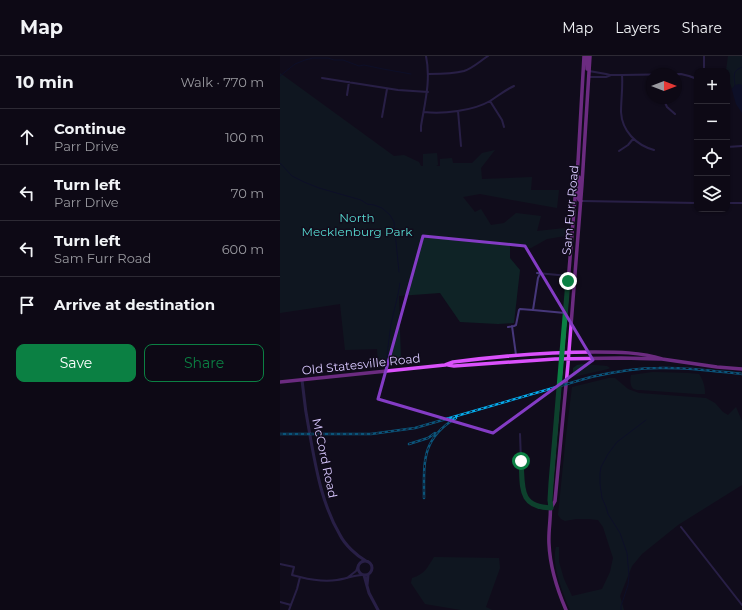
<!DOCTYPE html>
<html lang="en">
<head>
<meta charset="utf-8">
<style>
	body { margin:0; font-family:Montserrat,sans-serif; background:#1b1722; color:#f1f3f6 }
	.controls { position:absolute; right:12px; top:12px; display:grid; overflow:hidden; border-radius:8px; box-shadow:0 1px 3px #0004 }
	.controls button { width:36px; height:36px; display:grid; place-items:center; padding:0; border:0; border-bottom:1px solid #2d2a34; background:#0d0915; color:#f1f3f6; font:20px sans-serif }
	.compass { position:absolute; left:366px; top:12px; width:36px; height:36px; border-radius:50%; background:#0d0915; box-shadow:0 1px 3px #0004; rotate:90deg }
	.stop { position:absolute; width:12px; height:12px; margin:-9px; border:3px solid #0b8043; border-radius:50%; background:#fff }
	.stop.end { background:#0b8043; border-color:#fff; box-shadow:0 1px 4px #0008 }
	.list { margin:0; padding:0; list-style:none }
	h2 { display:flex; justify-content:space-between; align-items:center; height:52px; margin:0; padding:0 16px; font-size:17px }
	h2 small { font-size:13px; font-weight:400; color:#9a9aa0 }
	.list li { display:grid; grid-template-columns:26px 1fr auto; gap:12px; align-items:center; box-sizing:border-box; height:56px; padding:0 16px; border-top:1px solid #2d2a34 }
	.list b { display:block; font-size:15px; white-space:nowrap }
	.list p { margin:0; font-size:13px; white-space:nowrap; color:#9a9aa0 }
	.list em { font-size:13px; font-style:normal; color:#9a9aa0 }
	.actions { display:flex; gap:8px; padding:12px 16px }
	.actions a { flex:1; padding:9px 0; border:1px solid #0b8043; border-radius:8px; text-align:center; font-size:14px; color:#0b8043 }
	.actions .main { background:#0b8043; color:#fff }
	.icon { flex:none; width:22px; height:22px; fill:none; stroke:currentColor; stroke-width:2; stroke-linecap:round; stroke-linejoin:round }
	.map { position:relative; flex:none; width:462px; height:554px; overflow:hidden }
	header { display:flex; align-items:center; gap:24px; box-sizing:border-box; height:56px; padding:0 20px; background:#0d0915; border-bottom:1px solid #2d2a34 }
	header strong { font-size:19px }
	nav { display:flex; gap:22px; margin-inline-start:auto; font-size:14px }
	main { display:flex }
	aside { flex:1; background:#0d0915 }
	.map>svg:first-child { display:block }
	.green { fill:#0f2326 }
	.water { fill:#091237 }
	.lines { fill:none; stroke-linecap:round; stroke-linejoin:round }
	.stream { stroke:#091237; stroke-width:1 }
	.minor { stroke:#46377a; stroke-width:2 }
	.tertiary { stroke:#46377a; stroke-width:3 }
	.primary { stroke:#da51fb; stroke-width:3.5 }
	.rail-casing { stroke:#05aced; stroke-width:2.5 }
	.rail { stroke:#110c1c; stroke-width:1; stroke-dasharray:3; stroke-linecap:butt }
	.route { stroke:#0b8043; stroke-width:5 }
	.marked { fill:none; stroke:#843cc5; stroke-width:3; stroke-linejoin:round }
	.labels { text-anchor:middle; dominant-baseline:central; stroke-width:3; stroke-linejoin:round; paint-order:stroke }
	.street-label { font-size:12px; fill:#d8c8fe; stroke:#110c1c }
	.park-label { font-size:12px; fill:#57dbd1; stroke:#110c1c }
</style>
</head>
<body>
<header>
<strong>Map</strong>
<nav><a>Map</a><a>Layers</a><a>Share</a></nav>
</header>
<main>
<aside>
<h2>10 min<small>Walk · 770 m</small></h2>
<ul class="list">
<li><svg class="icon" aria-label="ahead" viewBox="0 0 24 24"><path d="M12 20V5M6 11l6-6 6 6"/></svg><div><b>Continue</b><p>Parr Drive</p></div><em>100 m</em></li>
<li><svg class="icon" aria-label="left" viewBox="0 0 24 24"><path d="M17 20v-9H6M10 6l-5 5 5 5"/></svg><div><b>Turn left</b><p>Parr Drive</p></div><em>70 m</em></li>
<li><svg class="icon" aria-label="left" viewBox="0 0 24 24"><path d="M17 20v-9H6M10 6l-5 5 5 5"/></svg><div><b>Turn left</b><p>Sam Furr Road</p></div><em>600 m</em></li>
<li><svg class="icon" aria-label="arrive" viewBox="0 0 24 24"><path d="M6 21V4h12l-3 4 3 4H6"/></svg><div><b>Arrive at destination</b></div></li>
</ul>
<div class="actions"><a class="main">Save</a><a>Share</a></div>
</aside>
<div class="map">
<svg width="462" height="554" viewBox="0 0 462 554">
	<rect width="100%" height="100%" fill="#110c1c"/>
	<path class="green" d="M448,0H462V29H455L452,33L446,15Z
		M0,17L114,100L124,99L139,106L141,110H143V98L157,97L158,109L156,110H160V103L172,102L173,107H192L202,97L215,94L201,112L202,123L252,121L251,134H279L277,152L249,147L200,138L183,141L195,156L201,153L211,169L224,167L236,157L261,160L257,175L285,172V180L267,183L251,192L230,190V202L240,214L234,267L218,268L180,266L160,237L119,240L121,308H98L97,293L65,294L60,248L0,257Z
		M303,308L327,310L330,312L328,313L293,321V312L297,309Z
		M373,316L408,317L419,318C423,324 425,330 425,338H417L360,334C358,334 356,334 354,333C350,331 350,323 351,319Z
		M329,322H335L348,333L359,337L426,342L435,347L443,356L448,359L456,351L462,365V429L398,469L362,498L352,510L340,540L344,554H290C283,538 271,508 276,491H279V506L284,523L292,540L322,533L330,516L333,502L323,471L318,464L309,463H296L285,465L281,463L278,459L286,380L292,331Z
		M154,501L219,502L220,512L206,551L212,554H181L145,548L131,527L132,522C145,518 147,512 154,501Z"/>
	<path class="water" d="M459,28L462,29V57L456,48L452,34V33L455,29Z"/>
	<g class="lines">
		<path class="stream" d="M0,20L15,8L25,4L33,2H48L54,4H63L79,10L84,9L103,13L131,18
			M455,29L454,21L455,16L458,13L462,11
			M0,107L12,120L24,126L39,132L81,144L87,148L94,149L102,152L110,159L114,166L119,216
			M106,312C107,297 109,283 111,268C114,254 118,241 120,227
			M341,554V550L348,529L349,520L347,497L340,477L328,458L326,451L322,442L320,428V417L321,411L328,398L337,386L366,364"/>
		<path class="minor" d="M309,15L326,18L330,19
			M424,15V0
			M149,18C160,18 173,18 184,15C193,12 200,5 208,0
			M342,19C343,31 341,44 341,56C342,75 356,89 374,94
			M309,21H326L331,19H342L401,18L409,20L417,23
			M42,22L118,34L148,36
			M67,39L69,26
			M383,42L387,51L395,58
			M210,45L222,64L224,71
			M178,55L181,90
			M144,56C163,58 193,55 210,45C218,40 225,34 234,30
			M102,61L107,33
			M141,75V70C145,46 151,24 146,0
			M447,91L462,90
			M339,95L348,89L353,83
			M302,145L417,147
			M447,147H462
			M257,217L289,220
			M253,254L285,257
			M232,270L236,299
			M228,271L234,270L236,269L239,254L240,253L253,254L258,222L260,218
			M240,378L241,405L244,438L250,446L254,449L259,451L270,452
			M401,471L462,549
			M0,508L14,511L12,519L20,521
			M67,522L76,515L78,510
			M0,546L11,549
			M9,554L17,533L20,521C32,524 45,526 57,524C66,523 73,519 82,519"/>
		<path class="tertiary" d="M22,324C24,345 27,365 31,385C37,418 43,450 60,479C65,489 77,500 86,505
			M78 512a7 7 0 1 1 14 0a7 7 0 1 1-14 0Z
			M84,519L89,537L98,554
			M87,529L88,519"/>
		<path class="primary" d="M307,13V0
			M299,121L298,141L299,144L301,145
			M168,309L174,310L275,303L341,302L382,303L437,311L462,313
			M0,326L165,309L173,306C220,300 267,296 315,296C336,296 361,296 382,303
			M271,452L275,445L288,308L302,128L310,0
			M286,554C277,533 270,511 269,488C268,473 272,458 270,444L298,106L304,0"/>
		<defs>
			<path id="rail" d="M0,378H91L135,372L311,321C333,316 356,312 379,312C407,311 434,315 462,318
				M129,388L148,382L155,377
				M144,442C144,406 141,383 176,362"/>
		</defs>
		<use href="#rail" class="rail-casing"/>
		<use href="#rail" class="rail"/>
	</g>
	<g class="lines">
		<path class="route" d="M241,405C243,431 238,451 271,452L270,444L271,427L288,225"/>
	</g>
	<path d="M0 0H462V554H0ZM143,180L245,190L313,304L213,377L98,343Z" fill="#110c1c" fill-opacity=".55" fill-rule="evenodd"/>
	<path class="marked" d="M143,180L245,190L313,304L213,377L98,343Z"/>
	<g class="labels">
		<g class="street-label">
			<text transform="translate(290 154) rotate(-85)">Sam Furr Road</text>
			<text transform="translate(81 308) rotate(-6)">Old Statesville Road</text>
			<text transform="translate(45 402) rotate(78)">McCord Road</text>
		</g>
		<g class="park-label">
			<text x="77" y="161">North<tspan x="77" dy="14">Mecklenburg Park</tspan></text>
		</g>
	</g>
</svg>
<div class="controls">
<button>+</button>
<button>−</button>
<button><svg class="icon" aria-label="locate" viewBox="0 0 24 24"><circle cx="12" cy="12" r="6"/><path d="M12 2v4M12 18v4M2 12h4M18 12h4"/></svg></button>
<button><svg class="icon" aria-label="layers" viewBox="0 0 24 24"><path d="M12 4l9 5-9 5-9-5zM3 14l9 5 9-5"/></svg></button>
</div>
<svg class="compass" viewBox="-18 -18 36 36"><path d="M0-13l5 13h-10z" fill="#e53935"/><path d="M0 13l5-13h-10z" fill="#9a9aa0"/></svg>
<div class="stop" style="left:241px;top:405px"></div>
<div class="stop end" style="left:288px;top:225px"></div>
</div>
</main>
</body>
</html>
